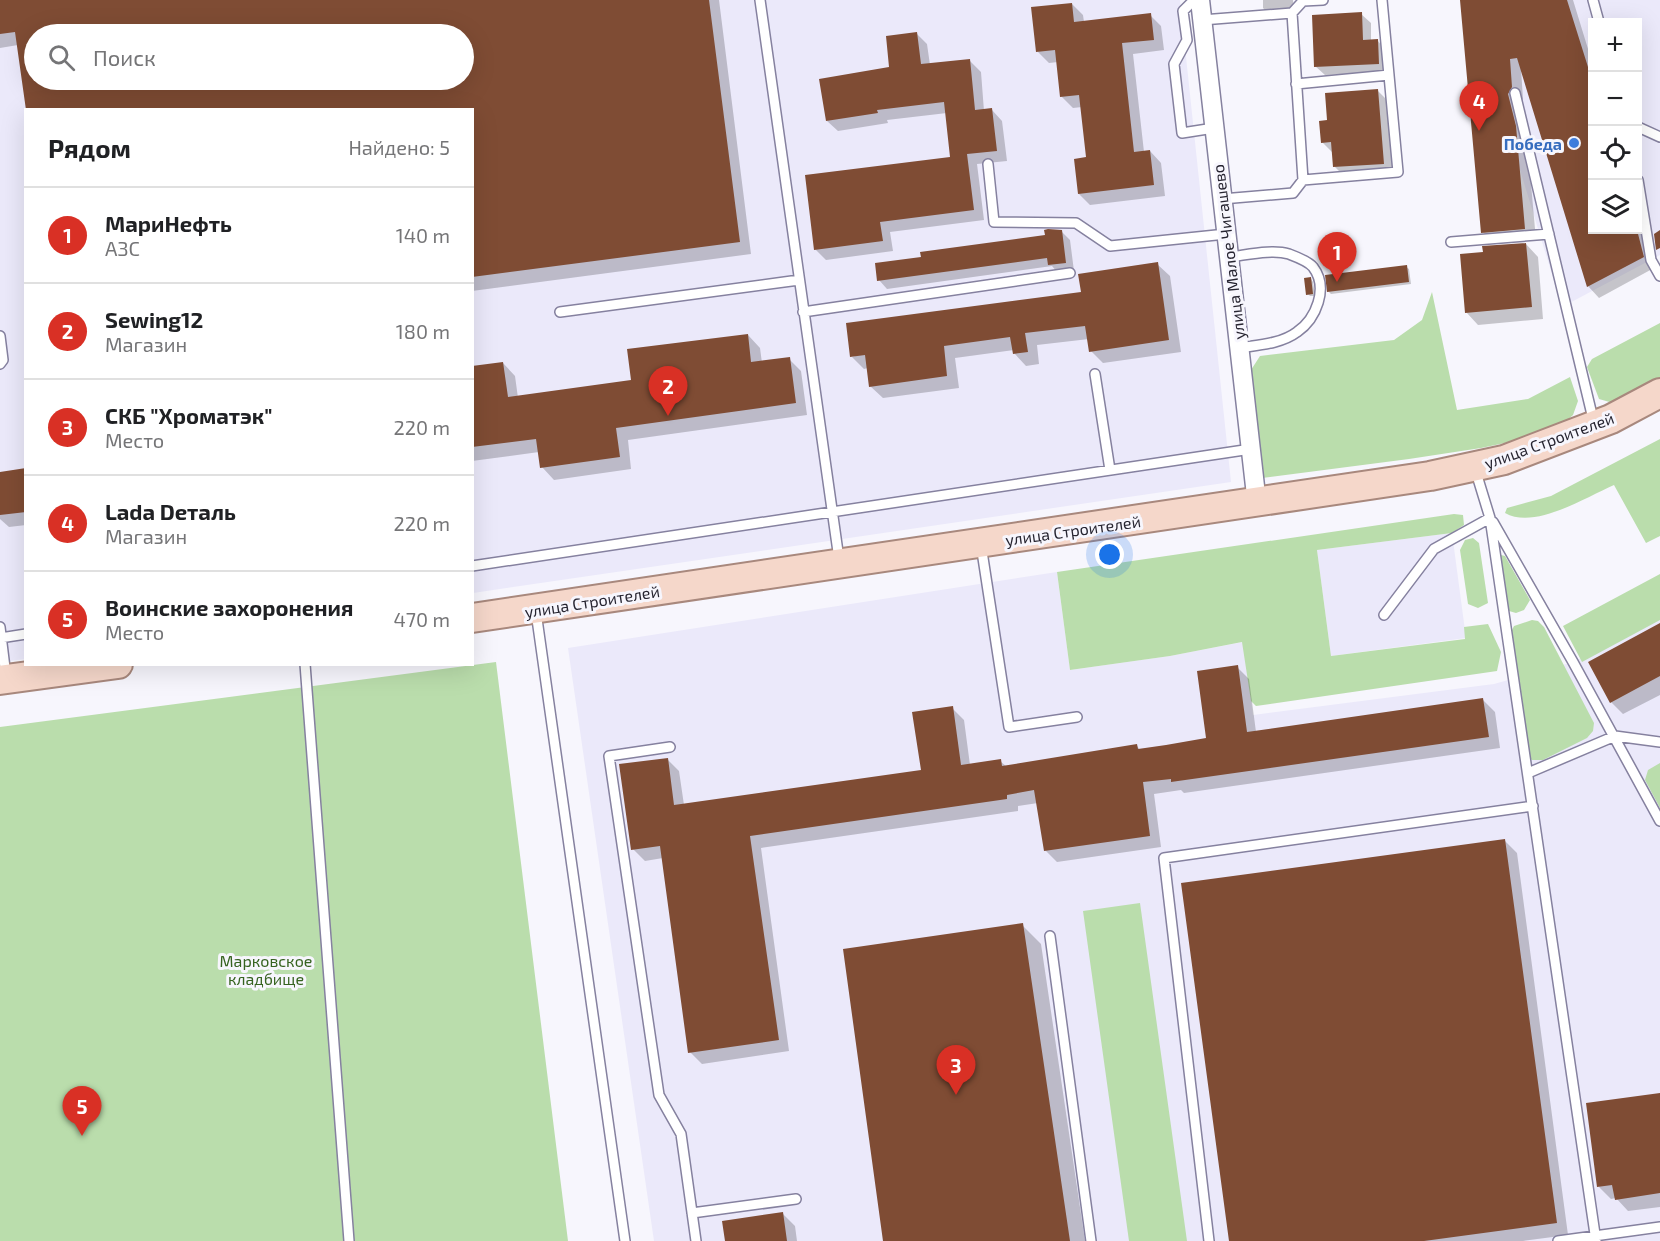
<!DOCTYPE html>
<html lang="ru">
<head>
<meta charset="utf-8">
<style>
	body { margin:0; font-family:"Exo 2",sans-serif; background:#f6f6f6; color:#202124 }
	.controls { position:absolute; right:18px; top:18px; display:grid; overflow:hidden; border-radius:0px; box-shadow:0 6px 24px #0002 }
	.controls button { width:54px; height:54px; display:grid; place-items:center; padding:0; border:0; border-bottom:2px solid #e0e0e0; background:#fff; color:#202124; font:30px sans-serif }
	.you { position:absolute; left:1110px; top:555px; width:21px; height:21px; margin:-15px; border:4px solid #fff; border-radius:50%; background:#1a73e8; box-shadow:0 0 0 9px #1a73e833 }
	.badge { display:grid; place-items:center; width:39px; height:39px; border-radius:50%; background:#d93025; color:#fff; font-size:20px; font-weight:700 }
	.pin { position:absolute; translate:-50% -50px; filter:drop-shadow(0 2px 3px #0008) }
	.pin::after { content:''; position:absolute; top:32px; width:21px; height:18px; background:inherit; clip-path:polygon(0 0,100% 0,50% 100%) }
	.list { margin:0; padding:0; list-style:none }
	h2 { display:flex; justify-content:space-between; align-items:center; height:78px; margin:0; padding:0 24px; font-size:26px }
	h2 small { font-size:20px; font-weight:400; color:#757577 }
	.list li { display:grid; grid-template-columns:39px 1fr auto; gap:18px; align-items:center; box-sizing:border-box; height:96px; padding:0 24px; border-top:2px solid #e0e0e0 }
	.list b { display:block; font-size:22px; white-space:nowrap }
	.list p { margin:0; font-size:20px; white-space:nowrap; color:#757577 }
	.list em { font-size:20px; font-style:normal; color:#757577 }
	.icon { flex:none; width:33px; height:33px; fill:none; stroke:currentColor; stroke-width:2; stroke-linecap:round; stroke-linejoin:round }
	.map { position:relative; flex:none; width:1660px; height:1241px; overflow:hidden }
	.search { position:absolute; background:#fff; box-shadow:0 6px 24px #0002; left:24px; top:24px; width:450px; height:66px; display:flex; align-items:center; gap:15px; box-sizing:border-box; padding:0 21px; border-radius:33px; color:#757577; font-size:22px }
	.panel { position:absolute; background:#fff; box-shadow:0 6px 24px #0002; left:24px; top:108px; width:450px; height:558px; border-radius:0px }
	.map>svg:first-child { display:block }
	.built { fill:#ebe9fa; fill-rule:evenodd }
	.green { fill:#baddac }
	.shadow { fill:#0003; fill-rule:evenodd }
	.building { fill:#7f4c34; fill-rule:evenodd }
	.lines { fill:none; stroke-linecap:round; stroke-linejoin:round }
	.service-casing { stroke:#85819f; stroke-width:12 }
	.minor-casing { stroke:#85819f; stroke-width:21 }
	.primary-casing { stroke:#a8887d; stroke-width:32 }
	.service { stroke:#fff; stroke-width:9 }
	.minor { stroke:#fff; stroke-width:18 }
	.primary { stroke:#f5d7ca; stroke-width:28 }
	.shop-dot { fill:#3f7fe0; stroke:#f7f6fd; stroke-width:2 }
	.labels { text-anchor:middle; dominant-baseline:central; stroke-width:6; stroke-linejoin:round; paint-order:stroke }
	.shop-label { font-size:16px; font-weight:bold; fill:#366cbe; stroke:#f7f6fd; text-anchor:end }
	.street-label { font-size:16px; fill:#272531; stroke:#f7f6fd }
	.park-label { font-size:16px; fill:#366320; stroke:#f7f6fd }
</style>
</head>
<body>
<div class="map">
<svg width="1660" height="1241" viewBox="0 0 1660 1241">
	<rect width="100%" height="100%" fill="#f7f6fd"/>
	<path class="built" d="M0,0H1180L1231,482L473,593L472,110H26V659L0,662ZM34,34H464V80H34Z
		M1468,0H1660V255L1562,307ZM1592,22H1638V230H1592Z
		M1452,533L1466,638L1331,656L1317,550Z
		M1057,572L1070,670L1170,656L1243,642L1253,715L1494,684L1573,662L1660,617V1241H654L568,648Z"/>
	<path class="green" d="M1432,292L1457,410L1528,399L1570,377L1578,401L1573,415L1562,425L1524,439L1481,448L1409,459L1262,478L1251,370L1260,356L1394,340L1422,320Z
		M1660,323V378L1613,403L1599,399L1587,367L1592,359Z
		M1660,439V536L1646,543L1614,485C1586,497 1535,530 1505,513L1507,508L1551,496Z
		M1454,514L1463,515L1464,525L1452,533L1317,550L1331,656L1465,639L1464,627L1488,624L1501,652L1497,671L1256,706L1251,701L1242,642L1170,656L1070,670L1057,572Z
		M1473,538L1479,543L1488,603L1478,608L1468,604L1460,550L1465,540Z
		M1501,555L1505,556L1530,600L1524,610L1516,613L1509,611L1506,606L1499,559Z
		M1660,574V620L1582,662L1563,626Z
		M1532,620L1538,621L1544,627L1594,723L1593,731L1587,738L1543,760H1532L1527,755L1510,634L1514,626Z
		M496,662L568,1241H0V727Z
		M1660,763V808L1645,780L1648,770Z
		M1140,903L1187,1241H1129L1083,911Z"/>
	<path class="shadow" d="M0,0H719L751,254L472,291V110H27L18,45L0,48ZM34,34H464V80H34Z
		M1263,0H1293L1294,12L1269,14L1263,8Z
		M1462,0H1573L1592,62V230H1638V207L1652,254L1654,268L1599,298L1588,286L1521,69L1523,99L1519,106L1527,139L1536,240L1494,244L1483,232Z
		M1072,4L1083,15L1084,22L1150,15L1161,26L1164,50L1133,54L1144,152L1150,151L1161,163L1165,196L1090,205L1079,194L1088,158L1082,107L1073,108L1061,96L1058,62L1049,63L1038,52Z
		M1361,14L1371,23V41L1377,40L1386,50L1388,73L1325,75L1315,66Z
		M917,34L927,44L930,65L970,61L981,72L984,111L992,110L1002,121L1007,161L977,164L984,220L890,232L893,251L826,260L815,249L951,158L947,113L887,120L888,123L838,131L827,121L891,69Z
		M1377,90L1390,103L1395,175L1347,179L1335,167L1334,154L1322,142L1329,122Z
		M1061,231L1070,240L1074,271L1058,273L1052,266L887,289L879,280L1046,237Z
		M1526,244L1538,257L1543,319L1478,325L1466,312L1485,254Z
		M1157,264L1170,276L1181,352L1103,363L1091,351L1089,339L1037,345L1039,364L1026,366L1014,353V350L955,358L959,388L883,398L870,386L868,368L864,369L852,357L1082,293Z
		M1406,267L1409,269L1411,284L1331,294L1328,291Z
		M1311,279L1313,282L1315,296H1310L1308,294Z
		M748,335L760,348L762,363L789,359L801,371L807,415L628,440L631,469L554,480L542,467L539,452L472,461V367L503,363L515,376L518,398L632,382Z
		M26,470V525L9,527L0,519V474Z
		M1660,625V695L1623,714L1611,702Z
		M1237,667L1249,679L1256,732L1483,700L1495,712L1500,748L1191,792L1184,793L1181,790L1154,794L1161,847L1057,862L1045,850L1038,803L1018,806V811L761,848L789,1051L702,1064L690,1052L663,858L645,861L633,849L667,759L679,771L684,805L922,772L952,708L964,720L970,765L1000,761L1007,767L1137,746L1140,750L1208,739Z
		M1505,841L1517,853L1568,1235L1523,1241H1231Z
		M1022,925L1041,944L1085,1241H885Z
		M1660,1095V1207L1628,1211L1616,1198L1611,1199L1599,1187Z
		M783,1214L795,1226L797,1241H726Z"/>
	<path class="building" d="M0,0H709L740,242L472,277V110H26L15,32L0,34ZM34,34H464V80H34Z
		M1460,0H1567L1593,83V230H1637L1644,257L1587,287L1517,58L1510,59L1512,87L1508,94L1516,126L1525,229L1481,233Z
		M1072,3L1074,22L1151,13L1154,40L1122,43L1134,152L1150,150L1154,185L1078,194L1074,159L1086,157L1079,95L1060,97L1055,50L1036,52L1031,7Z
		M1362,12L1363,40L1378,39L1379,64L1314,67L1312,15Z
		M917,32L921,64L970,59L975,110L992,108L997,151L967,154L974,210L880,222L883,241L814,250L805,175L950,157L944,102L877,110L878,113L826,121L819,79L889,67L886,36Z
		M1378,89L1384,164L1333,167L1331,142L1321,143L1319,121L1327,120L1325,93Z
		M1048,229L1062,230L1066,263L1048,265L1047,258L877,281L875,263L921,257L920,252L1045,235L1044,230Z
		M1660,230V248L1656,250L1654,234Z
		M1526,243L1532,307L1465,313L1460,254L1483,252L1482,246Z
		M1158,262L1169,340L1089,352L1085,326L1025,333L1028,352L1013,354L1010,337L944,346L947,376L869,387L865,355L850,357L846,323L1081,292L1078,274Z
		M1407,265L1409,282L1327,292L1325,275Z
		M1311,277L1313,294L1306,295L1304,278Z
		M748,334L751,362L790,357L796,403L616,428L620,457L540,468L536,439L472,447V366L503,362L508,397L631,380L627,349Z
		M26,468V512L0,515V472Z
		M1660,623V676L1610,703L1588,662Z
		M1238,665L1247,732L1483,698L1489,737L1178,781L1171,782V779L1143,782L1150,836L1044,851L1034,790L1007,795V799L750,836L779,1040L688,1053L660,846L631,850L619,764L668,758L674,805L921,770L912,712L953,706L961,765L1001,759L1002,766L1137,744L1138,749L1166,745L1206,738L1197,671Z
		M1505,839L1557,1223L1424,1241H1229L1181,883Z
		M1023,923L1070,1241H883L843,949Z
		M1660,1093V1193L1615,1200L1612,1185L1597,1187L1586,1103Z
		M783,1212L787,1241H725L722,1221Z"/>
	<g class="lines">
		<defs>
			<path id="service" d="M760,0L839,559
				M1194,0L1183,11L1187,40L1174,64L1182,133L1214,128
				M1593,0L1599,22
				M1202,20L1292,13
				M1296,84L1389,75
				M1515,93L1594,423
				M1638,127L1660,137
				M988,164L994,222L1076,223L1110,246L1226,234
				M1303,180L1398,172L1382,0
				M1638,180L1651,260L1660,276
				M1222,199L1293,193L1303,180L1292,13L1303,1L1323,0
				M1451,242L1549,234
				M1229,257C1247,255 1272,249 1289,254C1297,257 1308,261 1313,267C1329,288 1316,319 1297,332C1281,344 1258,345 1239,348
				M560,312L799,280
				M803,312L1070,273
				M0,336L3,360L0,364
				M1095,374L1110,470
				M1475,469L1490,518L1596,1241
				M1493,522L1573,662L1660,821
				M981,545L1009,727L1077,717
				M472,566L1251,449
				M536,612L625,1241
				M1384,615L1434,549L1490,518
				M0,627L6,676
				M0,638L26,634
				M305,664L349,1241
				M670,747L609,756L659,1095L681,1134L696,1241
				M1528,773L1615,736L1660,742
				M1050,936L1091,1241
				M692,1213L796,1199
				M1209,1241L1164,858L1533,806
				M1558,1241L1660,1227"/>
			<path id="minor" d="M1200,0L1257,504"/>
			<path id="primary" d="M472,618L1430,476L1504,460L1611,419L1660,393
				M0,680L118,664"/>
		</defs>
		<use href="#service" class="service-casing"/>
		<use href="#minor" class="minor-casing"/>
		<use href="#primary" class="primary-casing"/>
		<use href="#service" class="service"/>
		<use href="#minor" class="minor"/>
		<use href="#primary" class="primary"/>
	</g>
	<circle class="shop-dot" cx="1574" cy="143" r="6"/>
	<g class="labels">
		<g class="shop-label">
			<text x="1562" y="143">Победа</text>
		</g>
		<g class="street-label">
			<text transform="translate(1228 252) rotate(-97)">улица Малое Чигашево</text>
			<text transform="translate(1549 440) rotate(-20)">улица Строителей</text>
			<text transform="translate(1073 530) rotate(-8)">улица Строителей</text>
			<text transform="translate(592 601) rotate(-9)">улица Строителей</text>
		</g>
		<g class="park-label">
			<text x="266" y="960">Марковское<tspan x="266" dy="18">кладбище</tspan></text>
		</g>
	</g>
</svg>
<div class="controls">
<button>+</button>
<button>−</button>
<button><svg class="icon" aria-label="locate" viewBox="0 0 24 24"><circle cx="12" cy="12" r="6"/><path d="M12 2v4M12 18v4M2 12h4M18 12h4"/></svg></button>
<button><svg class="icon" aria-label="layers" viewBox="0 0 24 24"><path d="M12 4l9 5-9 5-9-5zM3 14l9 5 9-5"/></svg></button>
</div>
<div class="you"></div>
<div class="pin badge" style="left:1337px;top:282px">1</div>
<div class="pin badge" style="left:668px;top:416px">2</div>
<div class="pin badge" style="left:956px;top:1095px">3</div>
<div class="pin badge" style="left:1479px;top:131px">4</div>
<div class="pin badge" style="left:82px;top:1136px">5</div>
<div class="search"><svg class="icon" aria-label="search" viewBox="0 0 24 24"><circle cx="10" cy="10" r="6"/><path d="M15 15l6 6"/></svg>Поиск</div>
<section class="panel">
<h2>Рядом<small>Найдено: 5</small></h2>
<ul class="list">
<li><span class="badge">1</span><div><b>МариНефть</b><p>АЗС</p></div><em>140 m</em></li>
<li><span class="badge">2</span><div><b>Sewing12</b><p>Магазин</p></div><em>180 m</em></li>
<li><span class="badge">3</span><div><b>СКБ &quot;Хроматэк&quot;</b><p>Место</p></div><em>220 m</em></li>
<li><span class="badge">4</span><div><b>Lada Dеталь</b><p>Магазин</p></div><em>220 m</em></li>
<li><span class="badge">5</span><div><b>Воинские захоронения</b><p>Место</p></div><em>470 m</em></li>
</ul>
</section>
</div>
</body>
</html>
